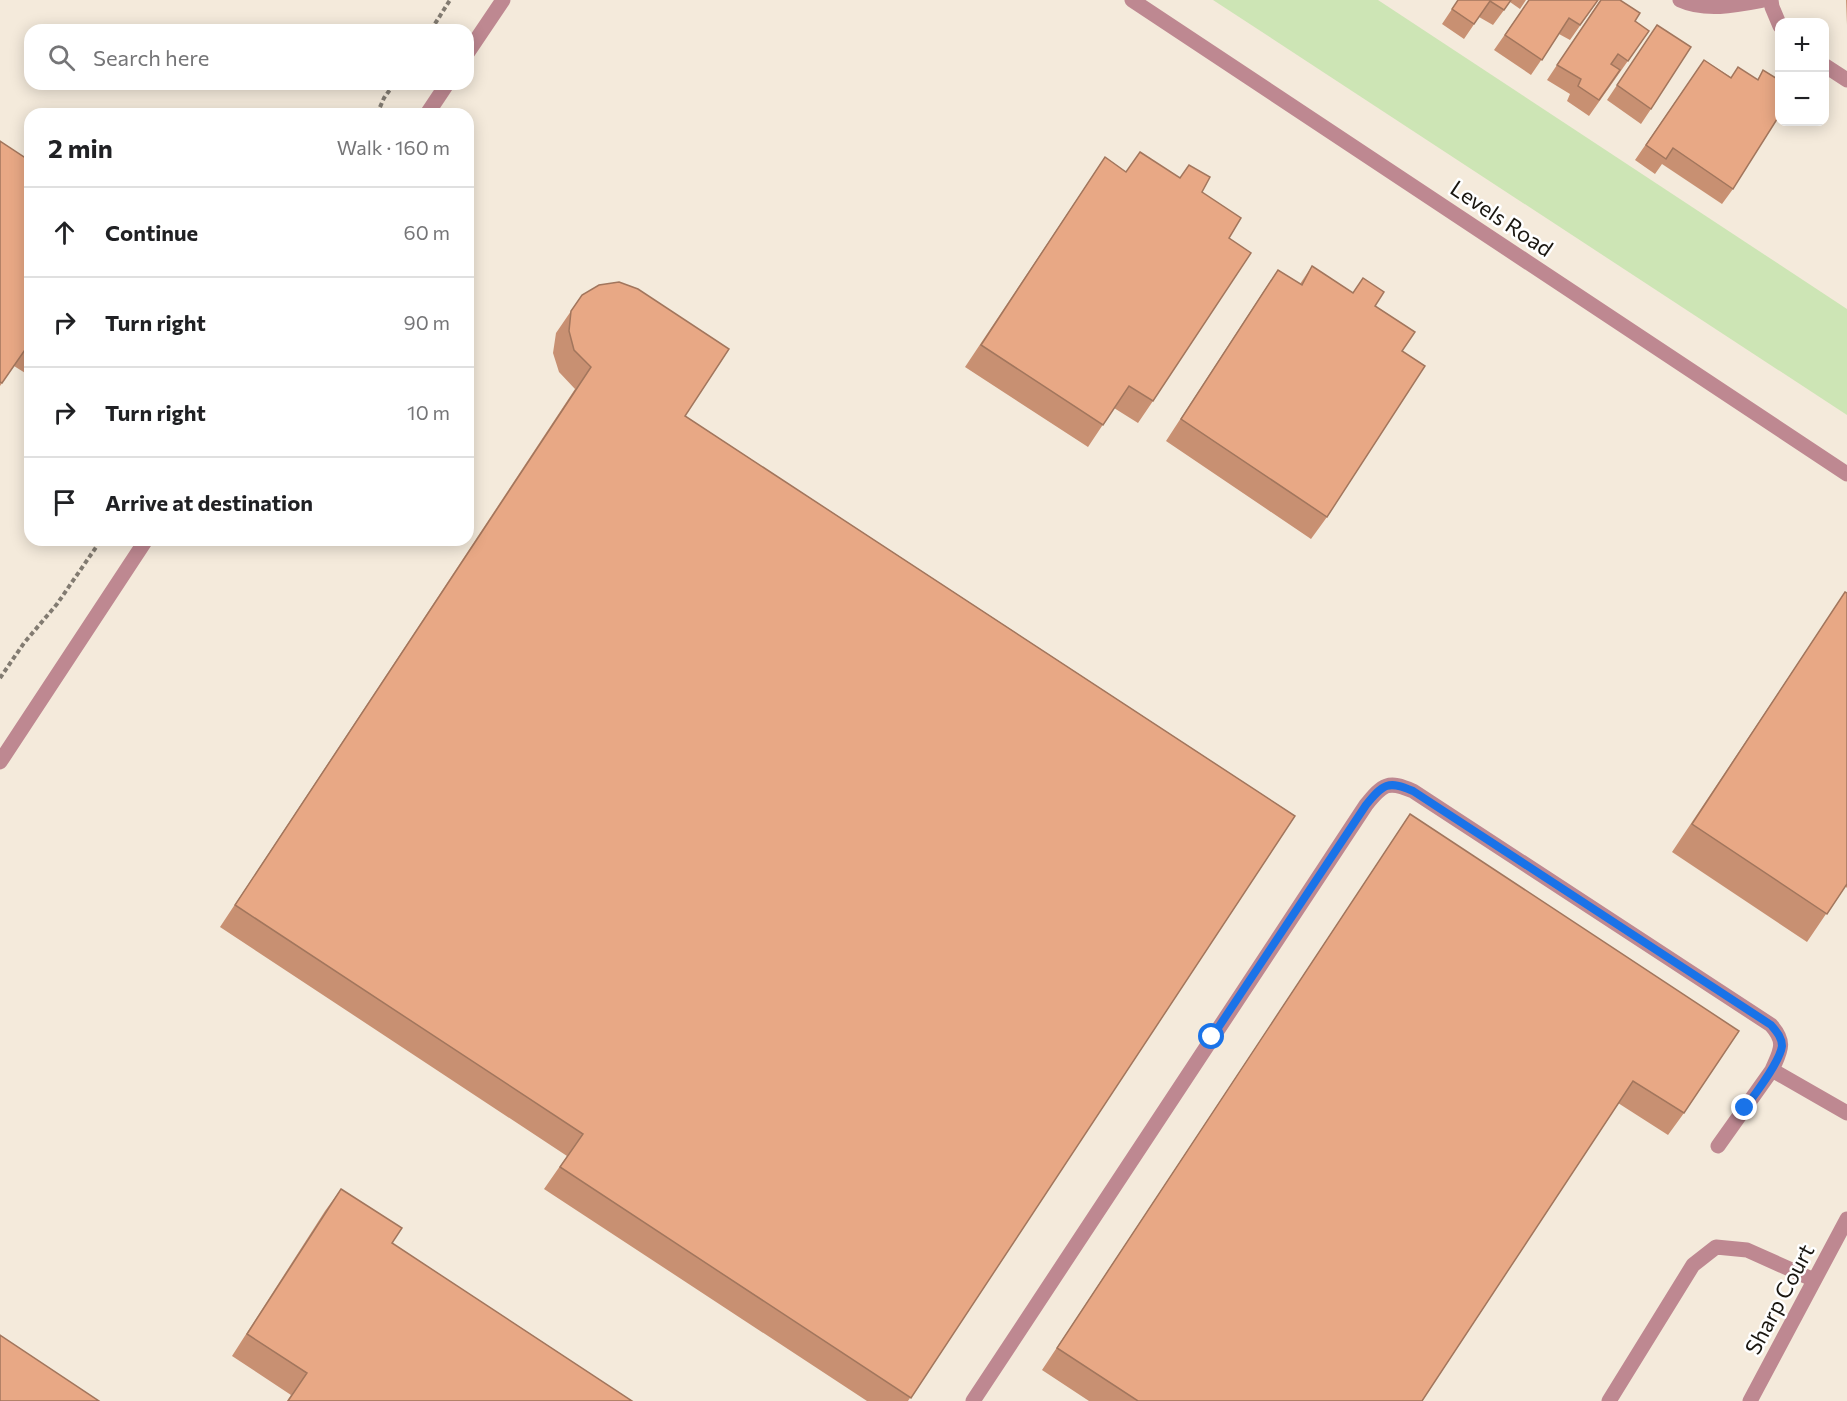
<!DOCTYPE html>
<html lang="en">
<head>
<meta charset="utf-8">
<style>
	body { margin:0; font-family:Commissioner,sans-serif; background:#f6f6f6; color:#202124 }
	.controls { position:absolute; right:18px; top:18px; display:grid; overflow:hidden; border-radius:12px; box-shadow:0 3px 15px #0003 }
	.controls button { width:54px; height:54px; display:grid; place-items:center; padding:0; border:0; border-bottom:2px solid #e0e0e0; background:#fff; color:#202124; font:30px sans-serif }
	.stop { position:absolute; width:18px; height:18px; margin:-14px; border:4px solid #1a73e8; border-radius:50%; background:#fff }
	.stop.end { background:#1a73e8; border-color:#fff; box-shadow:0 2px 6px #0008 }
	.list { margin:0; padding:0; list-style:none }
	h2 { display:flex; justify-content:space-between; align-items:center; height:78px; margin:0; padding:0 24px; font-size:26px }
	h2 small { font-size:20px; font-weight:400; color:#757577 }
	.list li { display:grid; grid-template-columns:39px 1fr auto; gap:18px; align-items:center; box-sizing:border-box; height:90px; padding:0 24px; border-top:2px solid #e0e0e0 }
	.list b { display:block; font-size:22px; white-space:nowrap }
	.list em { font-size:20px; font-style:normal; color:#757577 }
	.icon { flex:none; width:33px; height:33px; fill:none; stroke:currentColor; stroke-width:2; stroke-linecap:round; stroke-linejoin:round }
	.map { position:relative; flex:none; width:1847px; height:1401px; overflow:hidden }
	.search { position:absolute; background:#fff; box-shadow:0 3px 15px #0003; left:24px; top:24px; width:450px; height:66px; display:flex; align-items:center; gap:15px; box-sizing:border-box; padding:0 21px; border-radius:18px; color:#757577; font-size:22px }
	.panel { position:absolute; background:#fff; box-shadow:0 3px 15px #0003; left:24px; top:108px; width:450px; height:438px; border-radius:18px }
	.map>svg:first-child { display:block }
	.green { fill:#cde5b5 }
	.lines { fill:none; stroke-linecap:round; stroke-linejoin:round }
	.path { stroke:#827b71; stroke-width:4; stroke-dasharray:4.5 3; stroke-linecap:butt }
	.service { stroke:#be8891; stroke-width:15 }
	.minor { stroke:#be8891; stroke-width:15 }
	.wall { fill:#c89072 }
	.building { fill:#e8a885; stroke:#a2765d; stroke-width:1.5 }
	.route { stroke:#1a73e8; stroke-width:8 }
	.labels { text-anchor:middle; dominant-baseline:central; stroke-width:5; stroke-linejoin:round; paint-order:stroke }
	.street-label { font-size:22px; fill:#191610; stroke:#fff }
</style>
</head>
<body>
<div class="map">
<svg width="1847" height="1401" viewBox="0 0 1847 1401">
	<rect width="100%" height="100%" fill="#f4eadb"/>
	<path class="green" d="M1213,0H1378L1847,309V415Z"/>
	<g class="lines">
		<path class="path" d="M431,30L450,0
			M377,114L384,98L394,84
			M0,678L24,643L57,604L101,540"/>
		<path class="service" d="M1718,1146L1772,1070
			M973,1401L1366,805C1383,784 1388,780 1413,791L1771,1025C1787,1043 1780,1051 1772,1070L1847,1113
			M1609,1401L1693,1265L1716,1247L1747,1250L1814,1280"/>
		<path class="minor" d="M1132,0L1847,474
			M1680,0C1706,12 1738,5 1764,0
			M1771,0L1772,7L1780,26
			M468,52L503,0
			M1824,65L1847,80
			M427,114L447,84
			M0,762L146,540
			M1750,1401L1847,1219"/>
	</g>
	<path class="wall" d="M1458,0H1526L1520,9L1510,2L1493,25L1479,17L1464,39L1442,24Z
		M1529,0H1598L1570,40L1559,34L1531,75L1494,50Z
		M1600,0L1649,31L1589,116L1567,101L1570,94L1547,80Z
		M1846,0H1847V25Z
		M1657,25L1651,109L1641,124L1607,100Z
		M1704,60L1731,77L1757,80L1763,70L1733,189L1722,204L1662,164L1655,174L1635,160Z
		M0,141L30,161V376L14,366L0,386Z
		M1105,157L1126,172L1180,178L1202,192L1229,238L1153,401L1138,423L1114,408L1088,447L965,367Z
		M1312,266L1353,293L1363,278L1375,306L1402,351L1327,517L1311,539L1166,441L1263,292L1278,270L1300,284Z
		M582,295L685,416L1295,816L908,1401H867L544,1189L567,1156L220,927L575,389L559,372L553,353L556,333Z
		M1845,592L1847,593V888L1845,886L1807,942L1672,852L1826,621Z
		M1410,814L1684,1113L1668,1135L1618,1103L1422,1401H1089L1042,1370Z
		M341,1189L392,1243L632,1401H287L291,1395L232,1356L325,1211Z"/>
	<path class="building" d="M1458,0H1511L1504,10L1490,1L1474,24L1452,9Z
		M1529,0H1598L1580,25L1569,18L1542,60L1505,35Z
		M1601,0H1620L1640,13L1635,21L1649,31L1628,61L1618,54L1611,64L1620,70L1599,100L1578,86L1581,79L1557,65Z
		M1657,25L1691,47L1651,109L1617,85Z
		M1704,60L1731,78L1738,67L1758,80L1763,70L1779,80V116L1733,189L1673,148L1666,159L1646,145Z
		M0,141L30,161V344H29L2,383L0,382Z
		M1140,152L1180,178L1189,165L1210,177L1202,192L1241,218L1229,238L1251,253L1153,401L1129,386L1103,425L981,345L1105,157L1126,172Z
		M1312,266L1353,293L1363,278L1384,292L1375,306L1415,332L1402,351L1425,366L1327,517L1181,419L1278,270L1302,285Z
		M619,282L638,289L729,349L685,416L1295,816L911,1398L560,1167L583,1134L235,905L591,367L574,350L569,331L571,311L582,295L599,285Z
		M1845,592L1847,593V884L1827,914L1692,824Z
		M1410,814L1739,1031L1684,1113L1633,1081L1422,1401H1138L1057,1348Z
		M341,1189L402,1228L392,1243L632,1401H288L307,1373L247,1334Z
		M0,1335L99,1401H0Z"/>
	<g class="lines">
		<path class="route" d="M1212,1037L1366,805C1383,784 1388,780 1413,791L1771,1025C1776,1031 1782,1037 1782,1046C1780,1062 1755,1094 1745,1108"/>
	</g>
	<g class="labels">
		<g class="street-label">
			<text transform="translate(1502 218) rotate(34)">Levels Road</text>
			<text transform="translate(1779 1299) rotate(-62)">Sharp Court</text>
		</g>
	</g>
</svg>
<div class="controls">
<button>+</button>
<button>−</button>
</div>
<div class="stop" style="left:1212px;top:1037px"></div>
<div class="stop end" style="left:1745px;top:1108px"></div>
<div class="search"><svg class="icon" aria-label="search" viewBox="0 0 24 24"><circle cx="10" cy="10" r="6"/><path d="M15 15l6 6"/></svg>Search here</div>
<section class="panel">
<h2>2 min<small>Walk · 160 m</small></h2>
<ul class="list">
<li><svg class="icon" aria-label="ahead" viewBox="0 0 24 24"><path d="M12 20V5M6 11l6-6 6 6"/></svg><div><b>Continue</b></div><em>60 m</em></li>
<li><svg class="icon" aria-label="right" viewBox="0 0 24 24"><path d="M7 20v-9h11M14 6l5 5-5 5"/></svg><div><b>Turn right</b></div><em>90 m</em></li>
<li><svg class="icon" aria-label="right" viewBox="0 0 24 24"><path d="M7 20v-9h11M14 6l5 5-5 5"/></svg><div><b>Turn right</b></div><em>10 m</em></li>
<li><svg class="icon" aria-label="arrive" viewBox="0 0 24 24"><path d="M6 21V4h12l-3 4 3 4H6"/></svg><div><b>Arrive at destination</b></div></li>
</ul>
</section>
</div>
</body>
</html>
